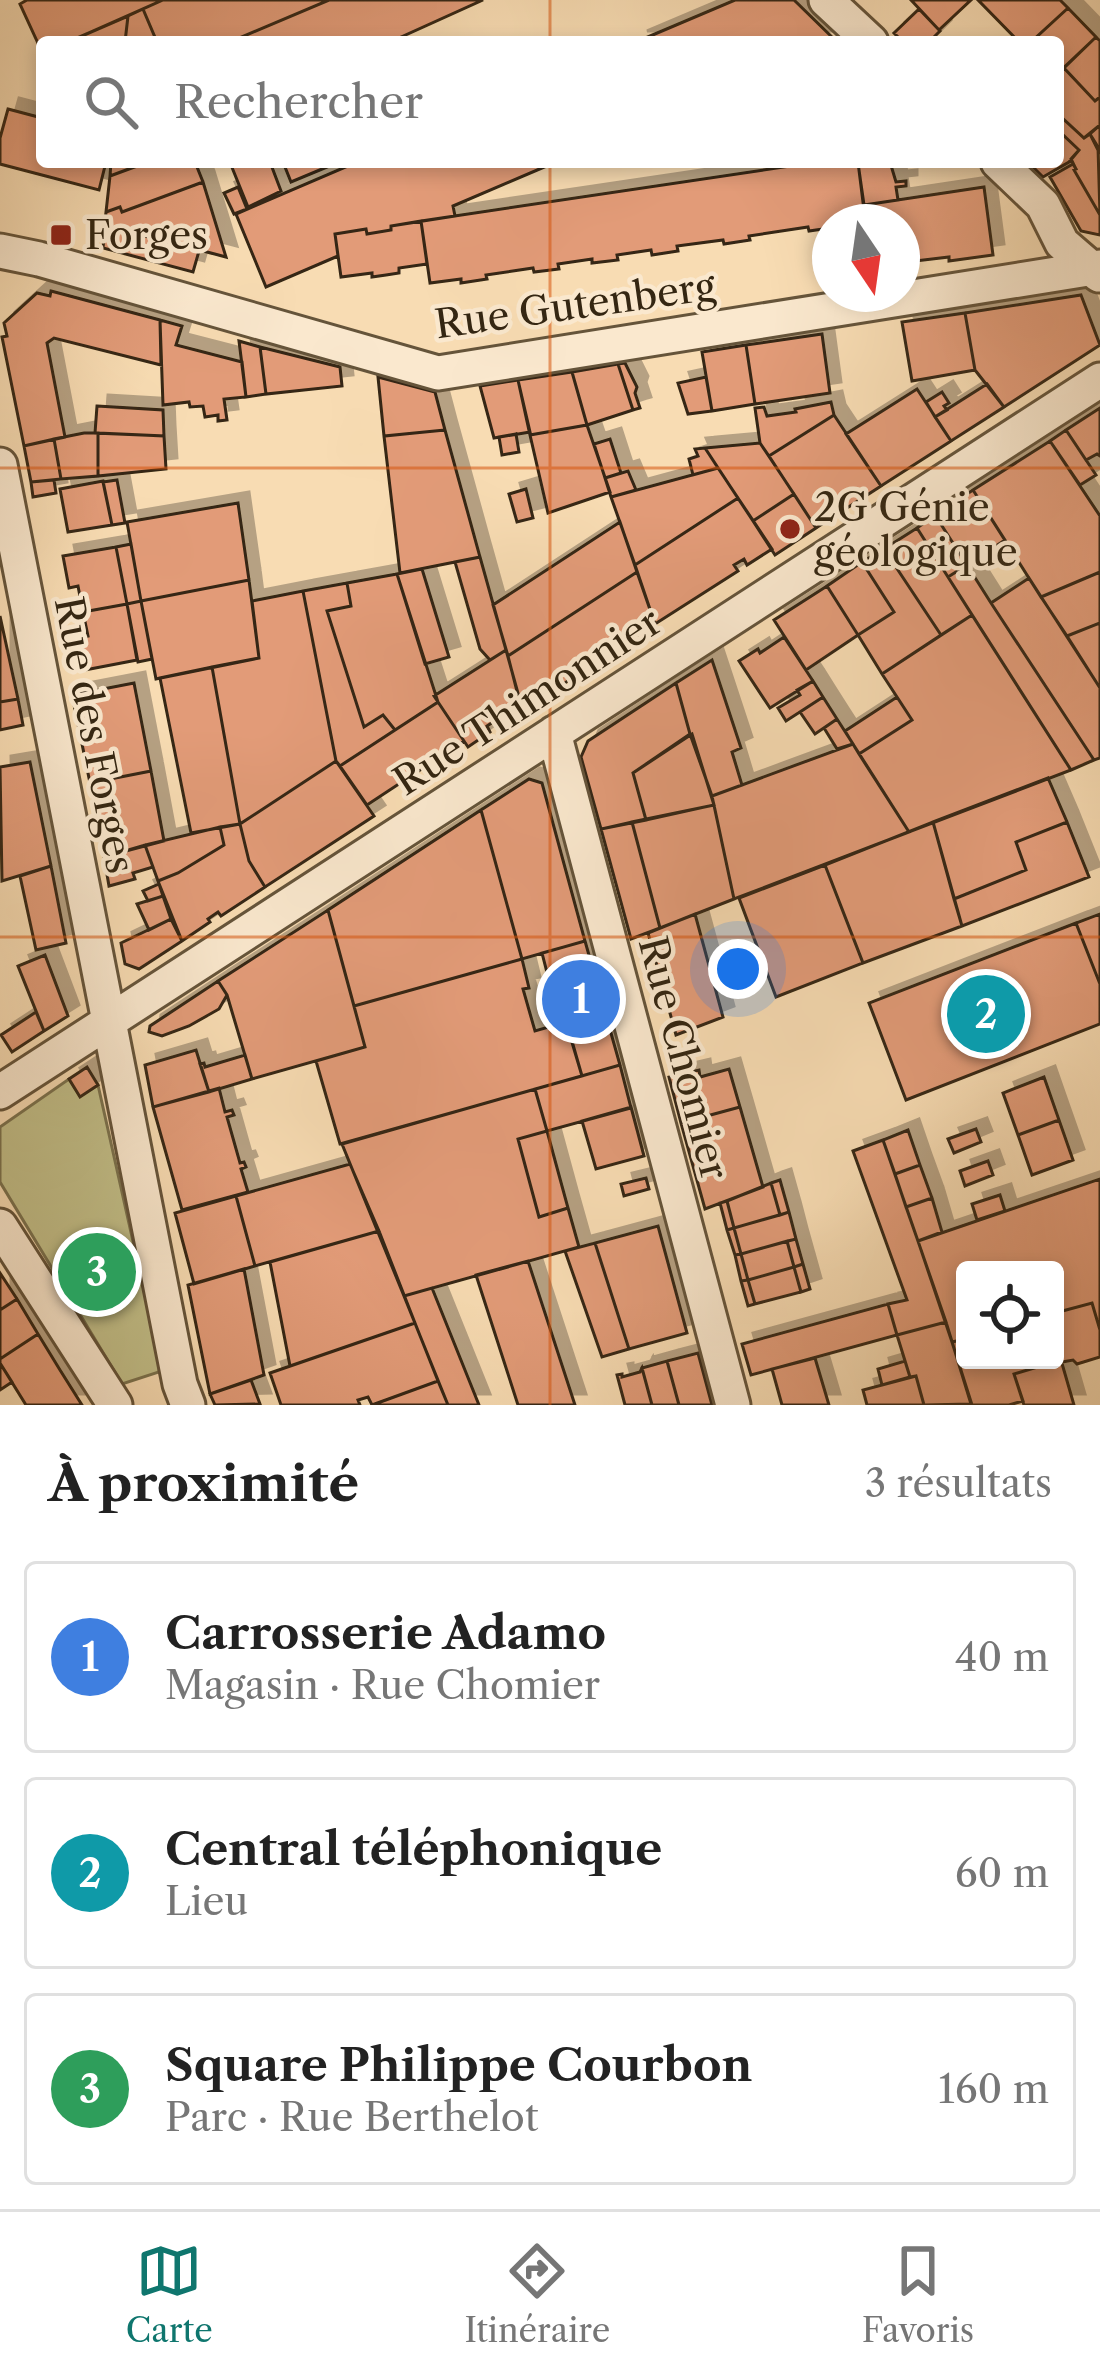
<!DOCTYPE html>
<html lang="fr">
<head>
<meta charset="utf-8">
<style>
	body { margin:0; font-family:"Libre Caslon Text",serif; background:#f6f6f6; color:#222 }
	.controls { position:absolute; right:36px; bottom:36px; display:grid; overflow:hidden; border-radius:12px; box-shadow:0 6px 18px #0003 }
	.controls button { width:108px; height:108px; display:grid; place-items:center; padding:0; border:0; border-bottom:3px solid #e0e0e0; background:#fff; color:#222; font:60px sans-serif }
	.compass { position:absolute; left:812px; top:204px; width:108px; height:108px; border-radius:50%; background:#fff; box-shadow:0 6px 18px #0003; rotate:167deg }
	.you { position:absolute; left:738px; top:969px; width:42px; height:42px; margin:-30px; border:9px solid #fff; border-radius:50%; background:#1a73e8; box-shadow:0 0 0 18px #1a73e833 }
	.badge { display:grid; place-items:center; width:78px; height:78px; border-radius:50%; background:#0f766e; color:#fff; font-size:39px; font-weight:700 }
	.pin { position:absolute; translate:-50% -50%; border:6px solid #fff; box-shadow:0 3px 12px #0006 }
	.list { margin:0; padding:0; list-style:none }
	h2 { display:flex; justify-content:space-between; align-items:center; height:156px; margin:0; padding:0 48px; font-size:51px }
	h2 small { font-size:39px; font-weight:400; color:#767676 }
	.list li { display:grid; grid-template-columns:78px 1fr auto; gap:36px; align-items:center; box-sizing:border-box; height:192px; margin:0 24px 24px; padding:0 24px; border:3px solid #e0e0e0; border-radius:12px }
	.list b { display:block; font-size:45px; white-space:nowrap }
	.list p { margin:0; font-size:39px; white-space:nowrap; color:#767676 }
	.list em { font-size:39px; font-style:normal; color:#767676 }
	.icon { flex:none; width:66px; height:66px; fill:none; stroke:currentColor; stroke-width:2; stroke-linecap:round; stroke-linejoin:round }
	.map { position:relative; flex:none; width:1100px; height:1405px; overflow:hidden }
	.search { position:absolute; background:#fff; box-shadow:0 6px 18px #0003; left:36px; right:36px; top:36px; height:132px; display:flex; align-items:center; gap:30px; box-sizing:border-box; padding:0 42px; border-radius:12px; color:#767676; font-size:45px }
	.sheet { height:804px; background:#fff }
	nav { display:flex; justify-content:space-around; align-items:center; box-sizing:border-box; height:168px; border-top:3px solid #e0e0e0; background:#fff; font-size:33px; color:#767676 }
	nav a { display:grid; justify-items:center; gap:6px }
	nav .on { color:#0f766e }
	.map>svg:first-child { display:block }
	.green { fill:#c2bf89; stroke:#7b724e; stroke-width:3 }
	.building { fill:#e29b78; stroke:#342612; stroke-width:3; filter:url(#shadow) }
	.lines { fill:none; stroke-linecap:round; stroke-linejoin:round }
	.minor-casing { stroke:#65543a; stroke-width:39 }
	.minor { stroke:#fae8ce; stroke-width:33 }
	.grid { fill:none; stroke:#d6540d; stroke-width:3; stroke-opacity:0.55 }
	.poi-dot { fill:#8f2418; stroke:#fae8ce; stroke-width:4.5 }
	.labels { text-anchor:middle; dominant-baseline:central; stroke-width:9; stroke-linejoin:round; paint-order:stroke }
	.poi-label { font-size:39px; fill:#342612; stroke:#fae8ce; text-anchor:start }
	.street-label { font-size:39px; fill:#342612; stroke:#fae8ce }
</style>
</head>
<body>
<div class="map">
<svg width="1100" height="1405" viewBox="0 0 1100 1405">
	<defs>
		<filter id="shadow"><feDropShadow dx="11" dy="-11" stdDeviation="0" flood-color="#0004"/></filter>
	</defs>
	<rect width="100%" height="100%" fill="#f8dcb3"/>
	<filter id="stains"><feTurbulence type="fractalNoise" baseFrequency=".00167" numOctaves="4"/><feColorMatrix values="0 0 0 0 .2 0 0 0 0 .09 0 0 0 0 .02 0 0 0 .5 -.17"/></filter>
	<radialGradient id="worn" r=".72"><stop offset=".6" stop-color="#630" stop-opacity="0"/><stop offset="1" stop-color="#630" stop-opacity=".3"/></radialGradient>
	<path class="green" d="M69,1079L80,1096L98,1085L160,1362L159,1372L122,1384L0,1182V1127Z"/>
	<path class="building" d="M27,0H163L68,42H42V52L20,4Z
		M163,0H329L230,42H157L143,9Z
		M329,0H483L390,42H230Z
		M735,0H794L837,42H636Z
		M911,0H971L939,30Z
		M978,0H1060L1068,8L1031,42H1019Z
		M1068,8L1096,37L1058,73V42H1031Z
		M143,9L157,42H125L128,16Z
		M919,9L940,31L929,42H903L894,33Z
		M128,16L125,42H68Z
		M1096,37L1100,41V97L1095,101L1064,68Z
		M1064,68L1095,101L1100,97V125L1084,138L1058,114V73Z
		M8,109L42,118V162H106L99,190L0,164V138Z
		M1058,114L1084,138L1090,134L1098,147L1100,215L1074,170L1076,169L1071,159L1079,150L1058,130Z
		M1100,125V154L1090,134Z
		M1058,130L1079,150L1069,162L1043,177L1028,162H1058Z
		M111,162H145V163L110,176Z
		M148,162H195L203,182L122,212L120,207L106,212L110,176Z
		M240,162H270L281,191L248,207L231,165Z
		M283,162H339L291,182Z
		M357,162H556L453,206L455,216L391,226V230L367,234L366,229L335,234L338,256L266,287L236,214Z
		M817,162H858L865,218L830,222V228L809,231L808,227L749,236L750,240L724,244L723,240L677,246L678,251L652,255L651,250L617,255L618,260L592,263V259L558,264L559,269L534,272L533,268L486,275L487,279L461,283V279L430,283L421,221Z
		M890,162L896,182L906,181V186L896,187L898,200L864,205L858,163Z
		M1073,164L1076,169L1074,170L1100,215V235L1081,231L1050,177Z
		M203,182L226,257L105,225L106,212L120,207L122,212Z
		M238,187L247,209L234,214L224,193Z
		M984,187L993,255L949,261V257L915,261L916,266L902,268V222H865L864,205Z
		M421,221L427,264L399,268V273L386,275L372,277V273L341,277L335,234L366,229L367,234L391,230V226Z
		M105,225L199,251L193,272L103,248Z
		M51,291L160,320L161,365L54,338L47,343L65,437L24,446L2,337L7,336L4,323L37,293L50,296Z
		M1081,295L1100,345L1004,407L975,370L965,313Z
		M965,313L975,370L912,381L902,322Z
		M160,320L182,326L176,345L242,362L246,397L224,399L227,420L218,421V415L205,417L203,406L190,407L189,402L163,405Z
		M822,334L830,393L755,404L746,345Z
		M239,341L260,347L266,394L246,397Z
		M746,345L755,404L712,411L702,352Z
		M260,347L340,367L342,386L266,394Z
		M625,363L637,387L635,393L640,408L633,410L618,364Z
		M618,364L633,410L587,425L572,372Z
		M572,372L587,425L530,435L518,380Z
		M378,377L435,392L445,430L384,436Z
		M706,377L712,411L688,414L678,383Z
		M518,380L530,432L494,438L480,386Z
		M987,384L1004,407L951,441L935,417Z
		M917,389L951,441L881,486L846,434Z
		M942,392L949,403L944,406L947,410L935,417L926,402Z
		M831,402L834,415L769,456L760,443L755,408L764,407L767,416L796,412L795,409Z
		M97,406L163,410L164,436L95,433Z
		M1100,408V456L1097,454L1086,460L1066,430Z
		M834,415L881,486L816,528L769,456Z
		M587,425L610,492L548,513L530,435Z
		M445,430L480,557L400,573L384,436Z
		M1066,430L1096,475L1080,485L1050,441Z
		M84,433H98V476L61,479L54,439Z
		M98,433L164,436L166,469L98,476Z
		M516,434L519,452L502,455L499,437Z
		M54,439L61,479L31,482L24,446Z
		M610,439L621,473L605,478L594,444Z
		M1050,441L1100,516V572L1041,597L973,490Z
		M760,443L794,494L753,521L705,448Z
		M705,448L718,468L693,475L689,459L698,456L695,449Z
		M718,468L738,498L635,565L611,497Z
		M628,471L636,490L611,497L605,478Z
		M54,480L56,493L33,497L31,482Z
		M117,480L125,523L112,525L103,482Z
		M103,481L112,525L68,532L60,489Z
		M526,489L533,518L517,522L509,494Z
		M973,490L1005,540L967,565L935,515Z
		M794,494L816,528L775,555L753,521Z
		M738,498L772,549L747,565L744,559L734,565L738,571L655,624L635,565Z
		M238,503L249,580L141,601L127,522Z
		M935,515L967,565L948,577L917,528Z
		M620,522L637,572L508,656L493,605Z
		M917,528L972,615L941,635L884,549Z
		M131,544L141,601L127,604L116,547Z
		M116,547L127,604L83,612L78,586L69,588L63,556Z
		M884,549L941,635L882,674L858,635L894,612L862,562Z
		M480,557L506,650L490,660L480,649L455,562Z
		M862,562L894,612L858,635L827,586Z
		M967,565L991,603L1094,760L1071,770L948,577Z
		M422,569L449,657L425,664L397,574Z
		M637,572L655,624L522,711L508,656Z
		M1100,572V623L1067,636L1041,597Z
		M397,574L438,702L395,730L383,715L364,727L327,611L351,606L347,583Z
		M1029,578L1100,688V758L1094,760L991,603Z
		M249,580L259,658L156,679L141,601Z
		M347,583L351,606L327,611L364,727L383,715L395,730L340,766L336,761L303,591Z
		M827,586L858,635L806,670L774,620Z
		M303,591L336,761L240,824L212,667L259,658L252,601Z
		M141,601L152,659L138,662L127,604Z
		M127,604L137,660L85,670L79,638L88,636L83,612Z
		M972,615L1071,770L909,832L859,754L912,720L882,674Z
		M0,616L18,699L0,702Z
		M1100,623V688L1067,636Z
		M784,637L813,681L770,708L739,661L758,649L760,653Z
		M506,650L521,704L487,726L490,732L468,747L434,696Z
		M712,660L741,748L732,752L742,785L712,796L690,734L676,683Z
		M212,667L240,824L191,833L160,678Z
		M813,681L823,697L786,721L778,708L800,695L797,690Z
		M134,683L151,771L90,783L72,695Z
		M676,683L690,734L633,773L646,820L601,829L581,757L588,741Z
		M823,697L837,719L815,734L800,712Z
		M897,697L912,720L859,754L845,731Z
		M18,699L23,725L0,730V702Z
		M438,702L464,741L367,805L340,766Z
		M837,719L853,744L837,749L824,728Z
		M692,734L714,805L646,820L633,773Z
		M853,744L909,832L734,899L712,796Z
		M336,761L374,816L265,887L249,861L240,824Z
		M30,762L51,866L2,881L0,767Z
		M151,771L164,841L104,857L90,783Z
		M1048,778L1067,822L1016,842L1026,870L954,899L933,822Z
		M529,779L542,783L585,941L522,959L481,810Z
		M714,805L734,899L660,928L632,822Z
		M481,810L522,959L354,1006L328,910Z
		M632,822L660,928L631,939L601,829Z
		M933,822L962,926L863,963L825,865Z
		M1067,822L1089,877L962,926L954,899L1026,870L1016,842Z
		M240,824L249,861L265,887L221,916L218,912L208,919L210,922L182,941L158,881L178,873L224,845L220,827Z
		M220,827L224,845L178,873L158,881L145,845Z
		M145,845L153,867L133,873L135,879L109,886L104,857Z
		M825,865L863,963L776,997L739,898Z
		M51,866L66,943L36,950L20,876Z
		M159,884L163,896L148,901L143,891Z
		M163,896L171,919L149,930L137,904Z
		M328,910L365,1047L252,1079L227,995L218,981Z
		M695,914L723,1017L676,1035L648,933Z
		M1100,914V984L1076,923Z
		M171,919L182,941L139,969L125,964L121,943Z
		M1076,923L1100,984V1024L906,1100L869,1003Z
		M585,941L620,1065L582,1076L555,982L550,984L542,953Z
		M45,955L68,1016L44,1031L18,966Z
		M522,959L529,988L523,989L535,1031L566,1022L582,1076L340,1144L316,1061L365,1047L354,1006Z
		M218,981L227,995L219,1009L189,1026L162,1036L149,1032L150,1026Z
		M36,1012L44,1031L12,1052L1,1035Z
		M196,1050L209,1092L153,1107L145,1065Z
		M245,1055L252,1079L209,1092L200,1064L204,1063L205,1067Z
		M620,1065L631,1108L547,1131L535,1089Z
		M87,1067L98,1085L80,1097L69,1079Z
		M729,1069L740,1107L681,1123L669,1077L699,1070L700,1077Z
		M1044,1077L1059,1120L1018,1135L1003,1093Z
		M219,1088L225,1112L232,1110L234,1115L227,1117L240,1163L244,1162L246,1167L241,1169L248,1192L182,1210L153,1107Z
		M535,1089L547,1131L518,1139L539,1217L568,1208L579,1247L404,1296L342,1144Z
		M631,1107L644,1156L596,1169L582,1121Z
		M740,1107L763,1187L705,1209L681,1123Z
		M1059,1120L1073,1160L1032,1175L1018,1135Z
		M976,1129L981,1142L954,1153L948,1139Z
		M908,1130L920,1165L895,1174L883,1140Z
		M547,1131L568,1208L539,1217L518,1139Z
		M883,1140L946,1322L897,1335L888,1304L907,1300L853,1151Z
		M988,1161L993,1175L965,1186L960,1171Z
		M350,1164L379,1231L255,1266L236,1196Z
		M920,1165L932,1198L906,1207L895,1174Z
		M646,1178L649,1189L624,1196L621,1184Z
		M1100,1179V1330L1092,1303L1055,1313V1270H965V1339L952,1342L918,1241Z
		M780,1180L789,1212L780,1215L771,1183Z
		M771,1183L780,1215L734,1228L727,1201Z
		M1000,1195L1005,1211L977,1220L972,1204Z
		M236,1196L255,1266L194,1284L175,1213Z
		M932,1198L942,1232L918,1241L906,1207Z
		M727,1201L734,1228L727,1230L720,1203Z
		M789,1212L796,1239L741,1254L734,1228Z
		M658,1226L687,1333L629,1349L595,1243Z
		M734,1228L741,1254L735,1255L727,1230Z
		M379,1231L415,1323L290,1366L270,1262Z
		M796,1239L803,1264L794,1267L787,1241Z
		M787,1241L794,1267L748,1280L741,1254Z
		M595,1243L629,1349L602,1357L565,1251Z
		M741,1254L748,1280L741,1281L735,1255Z
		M528,1261L575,1405H518L476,1275Z
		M803,1264L810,1289L801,1292L794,1267Z
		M794,1267L801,1292L755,1304L748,1280Z
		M244,1269L264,1375L210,1394L188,1285Z
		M0,1273L17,1299L0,1310Z
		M748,1280L755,1304L748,1306L741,1281Z
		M432,1288L479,1405H448L404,1296Z
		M17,1299L38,1334L0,1359V1310Z
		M1092,1303L1100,1330V1357L1077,1364L1073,1360L1062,1362L1061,1360L1014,1374L1023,1401L1009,1405H972L952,1342L965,1339V1360H1055V1313Z
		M888,1304L897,1335L751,1375L742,1344Z
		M946,1322L971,1404L924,1405L916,1376L910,1377L897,1335Z
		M415,1323L438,1381L372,1405L368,1397L358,1400L360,1405H281L270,1373Z
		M38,1334L60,1370L82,1405H26L0,1363V1359Z
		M698,1353L712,1405H679L667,1361Z
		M815,1358L829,1405H782L772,1369Z
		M1061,1360L1074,1405H1024L1014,1374Z
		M667,1361L679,1405H652L642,1368Z
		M905,1361L910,1377L882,1385L878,1369Z
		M0,1363L12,1382L0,1390Z
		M642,1368L652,1405H625L617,1375L622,1374V1377L640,1372Z
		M916,1376L924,1405H867L863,1390Z
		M251,1380L260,1404L215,1405L210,1394Z
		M438,1381L448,1405H372Z"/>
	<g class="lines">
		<defs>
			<path id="minor" d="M826,0L871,42
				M998,162L1043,205L1062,243L1099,275
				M0,251L39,259L438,373L1100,267
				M0,465L180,1384L188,1405
				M554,733L733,1405
				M0,1092L1100,380
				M0,1226L115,1405"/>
		</defs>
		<use href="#minor" class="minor-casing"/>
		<use href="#minor" class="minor"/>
	</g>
	<path class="grid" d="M550,0V42M550,162V1405M0,468H1100M0,937H1100"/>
	<g class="poi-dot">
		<rect x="49" y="223" width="24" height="24" rx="6"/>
		<circle cx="790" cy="529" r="12"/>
	</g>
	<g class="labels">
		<g class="poi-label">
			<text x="85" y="235">Forges</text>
			<text x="814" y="507">2G Génie<tspan x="814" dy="45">géologique</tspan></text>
		</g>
		<g class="street-label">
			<text transform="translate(575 305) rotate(-8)">Rue Gutenberg</text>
			<text transform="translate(527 701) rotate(-33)">Rue Thimonnier</text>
			<text transform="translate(95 735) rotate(79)">Rue des Forges</text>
			<text transform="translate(684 1058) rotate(75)">Rue Chomier</text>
		</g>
	</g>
	<rect width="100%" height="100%" filter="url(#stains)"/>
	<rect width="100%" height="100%" fill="url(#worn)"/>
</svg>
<div class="controls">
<button><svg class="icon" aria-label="locate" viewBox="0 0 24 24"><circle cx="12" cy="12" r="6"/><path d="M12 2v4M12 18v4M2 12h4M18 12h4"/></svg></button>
</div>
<svg class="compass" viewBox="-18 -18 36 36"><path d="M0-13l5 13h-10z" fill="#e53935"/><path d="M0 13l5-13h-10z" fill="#767676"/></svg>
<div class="you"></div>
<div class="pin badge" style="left:581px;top:999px;background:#3f7fe0">1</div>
<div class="pin badge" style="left:986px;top:1014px;background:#0f9aa8">2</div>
<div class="pin badge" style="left:97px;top:1272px;background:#2e9e5b">3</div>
<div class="search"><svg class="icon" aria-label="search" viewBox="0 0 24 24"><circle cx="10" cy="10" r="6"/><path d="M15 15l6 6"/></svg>Rechercher</div>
</div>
<section class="sheet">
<h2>À proximité<small>3 résultats</small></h2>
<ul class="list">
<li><span class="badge" style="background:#3f7fe0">1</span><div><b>Carrosserie Adamo</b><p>Magasin · Rue Chomier</p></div><em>40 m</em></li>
<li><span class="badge" style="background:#0f9aa8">2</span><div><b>Central téléphonique</b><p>Lieu</p></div><em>60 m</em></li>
<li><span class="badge" style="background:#2e9e5b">3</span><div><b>Square Philippe Courbon</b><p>Parc · Rue Berthelot</p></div><em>160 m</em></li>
</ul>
</section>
<nav>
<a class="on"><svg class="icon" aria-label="map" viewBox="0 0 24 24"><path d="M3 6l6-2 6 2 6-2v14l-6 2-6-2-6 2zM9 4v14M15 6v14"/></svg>Carte</a>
<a><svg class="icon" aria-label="directions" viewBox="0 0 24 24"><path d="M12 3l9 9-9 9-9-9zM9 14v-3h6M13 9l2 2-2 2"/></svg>Itinéraire</a>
<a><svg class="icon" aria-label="saved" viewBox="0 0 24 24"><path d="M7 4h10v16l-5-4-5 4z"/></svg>Favoris</a>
</nav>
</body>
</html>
